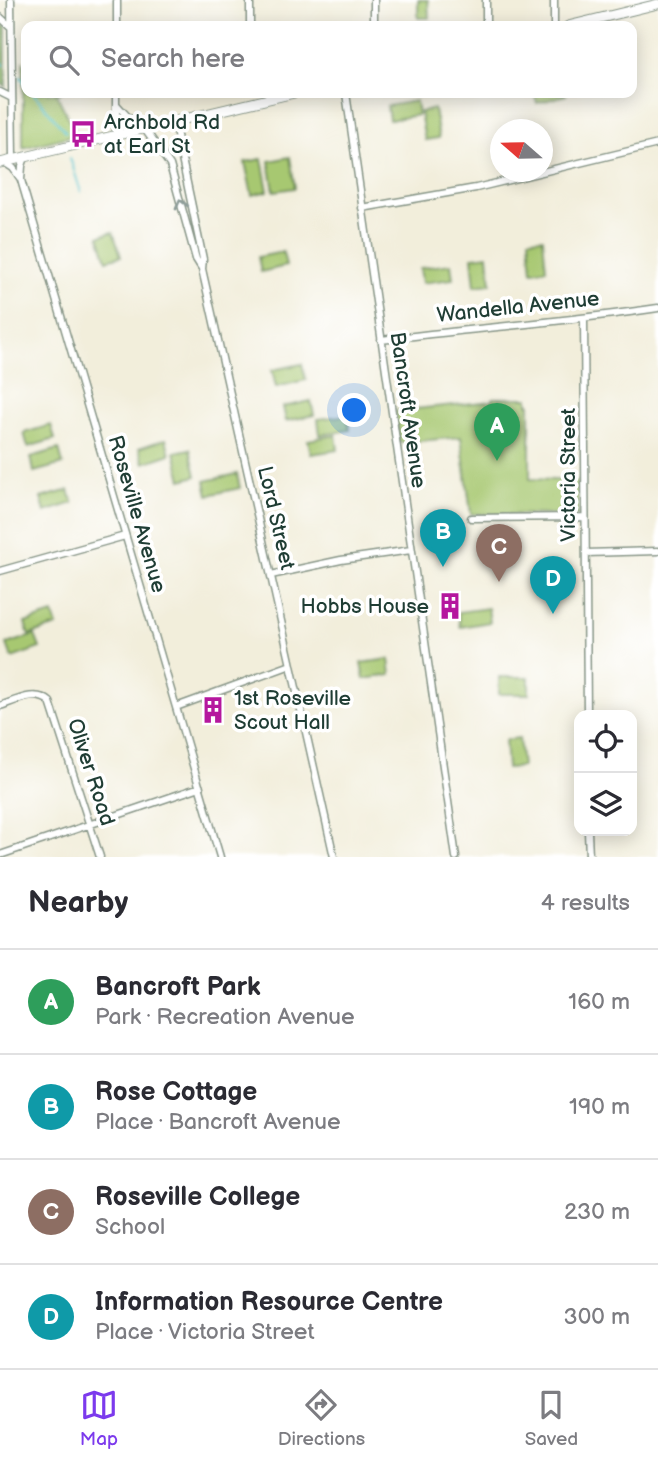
<!DOCTYPE html>
<html lang="en">
<head>
<meta charset="utf-8">
<style>
	body { margin:0; font-family:"Balsamiq Sans",sans-serif; background:#f7f7f7; color:#2b2b33 }
	.controls { position:absolute; right:21px; bottom:21px; display:grid; overflow:hidden; border-radius:14px; box-shadow:0 4px 18px #0003 }
	.controls button { width:63px; height:63px; display:grid; place-items:center; padding:0; border:0; border-bottom:2px solid #e1e1e2; background:#fff; color:#2b2b33; font:35px sans-serif }
	.compass { position:absolute; left:490px; top:119px; width:63px; height:63px; border-radius:50%; background:#fff; box-shadow:0 4px 18px #0003; rotate:290deg }
	.you { position:absolute; left:355px; top:411px; width:24px; height:24px; margin:-18px; border:5px solid #fff; border-radius:50%; background:#1a73e8; box-shadow:0 0 0 10px #1a73e833 }
	.badge { display:grid; place-items:center; width:46px; height:46px; border-radius:50%; background:#7c3aed; color:#fff; font-size:23px; font-weight:700 }
	.pin { position:absolute; translate:-50% -58px; filter:drop-shadow(0 2px 4px #0008) }
	.pin::after { content:''; position:absolute; top:37px; width:24px; height:21px; background:inherit; clip-path:polygon(0 0,100% 0,50% 100%) }
	.list { margin:0; padding:0; list-style:none }
	h2 { display:flex; justify-content:space-between; align-items:center; height:91px; margin:0; padding:0 28px; font-size:30px }
	h2 small { font-size:23px; font-weight:400; color:#7c7c81 }
	.list li { display:grid; grid-template-columns:46px 1fr auto; gap:21px; align-items:center; box-sizing:border-box; height:105px; padding:0 28px; border-top:2px solid #e1e1e2 }
	.list b { display:block; font-size:26px; white-space:nowrap }
	.list p { margin:0; font-size:23px; white-space:nowrap; color:#7c7c81 }
	.list em { font-size:23px; font-style:normal; color:#7c7c81 }
	.icon { flex:none; width:38px; height:38px; fill:none; stroke:currentColor; stroke-width:2; stroke-linecap:round; stroke-linejoin:round }
	.map { position:relative; flex:none; width:658px; height:857px; overflow:hidden }
	.search { position:absolute; background:#fff; box-shadow:0 4px 18px #0003; left:21px; right:21px; top:21px; height:77px; display:flex; align-items:center; gap:18px; box-sizing:border-box; padding:0 24px; border-radius:14px; color:#7c7c81; font-size:26px }
	.sheet { height:511px; background:#fff }
	nav { display:flex; justify-content:space-around; align-items:center; box-sizing:border-box; height:98px; border-top:2px solid #e1e1e2; background:#fff; font-size:19px; color:#7c7c81 }
	nav a { display:grid; justify-items:center; gap:4px }
	nav .on { color:#7c3aed }
	.map>svg:first-child { display:block }
	.green { fill:#a7c871; stroke:#638252; stroke-width:2 }
	.forest { fill:#85ac63; stroke:#52744c; stroke-width:2 }
	.lines { fill:none; stroke-linecap:round; stroke-linejoin:round }
	.stream { stroke:#59c6cf; stroke-width:2 }
	.street-casing { stroke:#889688; stroke-width:9 }
	.secondary-casing { stroke:#889688; stroke-width:11 }
	.street { stroke:#fff; stroke-width:6 }
	.secondary { stroke:#fff; stroke-width:9 }
	.oneway { stroke:#8f9e9a }
	.labels { text-anchor:middle; dominant-baseline:central; stroke-width:7; stroke-linejoin:round; paint-order:stroke }
	.poi-label { font-size:21px; fill:#1f3d34; stroke:#fff; text-anchor:start }
	.street-label { font-size:21px; fill:#1f3d34; stroke:#fff }
</style>
</head>
<body>
<div class="map">
<svg width="658" height="857" viewBox="0 0 658 857">
	<rect width="100%" height="100%" fill="#fff"/>
	<filter id="ink" filterUnits="userSpaceOnUse"><feTurbulence type="fractalNoise" baseFrequency=".0143" numOctaves="2"/><feDisplacementMap in="SourceGraphic" scale="14" xChannelSelector="R" yChannelSelector="G"/><feConvolveMatrix kernelMatrix="1 2 1 2 8 2 1 2 1" color-interpolation-filters="sRGB"/></filter>
	<filter id="wash" filterUnits="userSpaceOnUse"><feTurbulence type="fractalNoise" baseFrequency=".00686" numOctaves="4" result="noise"/><feDisplacementMap in="SourceGraphic" scale="28" xChannelSelector="R" yChannelSelector="G"/><feGaussianBlur stdDeviation="1.57" result="paint"/><feColorMatrix in="noise" values="0 0 0 0 0 0 0 0 0 0 0 0 0 0 0 0 0 1.4 0 .05"/><feComposite in="paint" operator="in"/></filter>
	<g filter="url(#wash)">
		<rect width="100%" height="100%" fill="#f2eedb"/>
		<path class="green" d="M418,0H428L429,18H418V1H420Z
			M23,62L26,66V93H60L57,95L75,132L79,134L23,148Z
			M534,93H565L566,95L537,103Z
			M416,101L418,115L389,120L387,106Z
			M434,109L439,138L425,140L420,112Z
			M290,157L295,188L274,191L269,161Z
			M262,159L268,191L252,195L245,162Z
			M113,232L121,256L107,260L99,236Z
			M543,238L546,269L532,271L529,239Z
			M283,252L286,266L261,272L258,257Z
			M488,255L491,284L475,286L472,257Z
			M451,264L453,279L422,283L420,268Z
			M302,364L306,380L276,387L272,370Z
			M493,398H528V404H530V479L578,481V515L471,514L461,437L399,443L396,411L493,401Z
			M311,401L314,415L286,421L283,407Z
			M347,415L350,430L320,435L318,419Z
			M51,425L55,439L28,447L24,433Z
			M336,435L338,450L311,454L308,440Z
			M166,439L170,454L144,463L139,448Z
			M59,449L63,464L34,472L31,457Z
			M190,449L196,476L182,480L175,452Z
			M237,474L240,488L208,495L205,481Z
			M69,490L73,503L45,512L41,498Z
			M488,608L490,622L460,627L458,612Z
			M53,614L57,626L29,635L25,623Z
			M35,635L40,648L12,658L7,644Z
			M389,659L391,675L364,679L361,663Z
			M499,677H529V694H499Z
			M519,738L522,767L507,768L505,740Z"/>
		<path class="forest" d="M0,24L6,27V87L0,83Z"/>
		<g class="lines">
			<path class="stream" d="M0,62L3,65
				M20,77L26,84
				M33,93L66,132
				M70,158L81,192"/>
		</g>
	</g>
	<g filter="url(#ink)">
		<g class="lines">
			<defs>
				<path id="street" d="M11,0L13,159
					M250,0V26
					M374,0V26
					M554,0V26
					M0,17L11,27
					M117,26V0
					M486,26V0
					M0,92L12,98
					M116,93V135
					M346,93L456,857
					M116,104L139,129
					M174,121L203,259L202,269L334,857
					M144,128L170,165L196,259L201,267
					M25,157L22,166L21,180L220,857
					M4,162L13,168L20,178
					M362,208L476,188L658,144
					M584,319L587,715
					M381,340C473,328 566,322 658,308
					M471,518L585,517
					M586,553L658,551
					M0,571L125,536
					M271,575L341,560L411,550
					M0,706C15,701 36,689 50,702L100,857
					M176,707L291,665
					M588,831L589,857
					M0,855L200,787"/>
				<path id="secondary" d="M568,26L658,4
					M0,163L294,93"/>
			</defs>
			<use href="#street" class="street-casing"/>
			<use href="#secondary" class="secondary-casing"/>
			<use href="#street" class="street"/>
			<use href="#secondary" class="secondary"/>
		</g>
		<defs><path id="oneway-chevron" d="M-2-3.5L2.5 0L-2 3.5" fill="none" stroke-width="1.6" stroke-linecap="round" stroke-linejoin="round" transform="scale(1.75)"/></defs>
		<use class="oneway" href="#oneway-chevron" transform="translate(181 204) rotate(-105)"/>
	</g>
	<defs>
		<symbol id="bus-bare" viewBox="-9 -9 18 18"><path d="M-5-6H5V4H4V6H2V4H-2V6H-4V4H-5ZM-3.5-4V0h7V-4ZM-3.5 1.2v1.5H-2V1.2ZM2 1.2v1.5H3.5V1.2Z" fill="#b5179e" stroke="#fff" stroke-width="2.5" paint-order="stroke"/></symbol>
		<symbol id="building-bare" viewBox="-9 -9 18 18"><path d="M-4-6H4V6H1V3H-1V6H-4ZM-2.5-4.3h1.7v1.8h-1.7ZM.8-4.3h1.7v1.8H.8ZM-2.5-1h1.7V.8h-1.7ZM.8-1h1.7V.8H.8Z" fill="#b5179e" stroke="#fff" stroke-width="2.5" paint-order="stroke"/></symbol>
	</defs>
	<g fill-rule="evenodd">
		<use href="#bus-bare" x="64" y="115" width="38" height="38"/>
		<use href="#building-bare" x="431" y="587" width="38" height="38"/>
		<use href="#building-bare" x="194" y="691" width="38" height="38"/>
	</g>
	<g class="labels">
		<g class="poi-label">
			<text x="104" y="122">Archbold Rd<tspan x="104" dy="24">at Earl St</tspan></text>
			<text x="429" y="606" text-anchor="end">Hobbs House</text>
			<text x="234" y="698">1st Roseville<tspan x="234" dy="24">Scout Hall</tspan></text>
		</g>
		<g class="street-label">
			<text transform="translate(518 307) rotate(-6)">Wandella Avenue</text>
			<text transform="translate(408 410) rotate(82)">Bancroft Avenue</text>
			<text transform="translate(568 475) rotate(-90)">Victoria Street</text>
			<text transform="translate(137 514) rotate(74)">Roseville Avenue</text>
			<text transform="translate(276 518) rotate(77)">Lord Street</text>
			<text transform="translate(91 772) rotate(72)">Oliver Road</text>
		</g>
	</g>
</svg>
<div class="controls">
<button><svg class="icon" aria-label="locate" viewBox="0 0 24 24"><circle cx="12" cy="12" r="6"/><path d="M12 2v4M12 18v4M2 12h4M18 12h4"/></svg></button>
<button><svg class="icon" aria-label="layers" viewBox="0 0 24 24"><path d="M12 4l9 5-9 5-9-5zM3 14l9 5 9-5"/></svg></button>
</div>
<svg class="compass" viewBox="-18 -18 36 36"><path d="M0-13l5 13h-10z" fill="#e53935"/><path d="M0 13l5-13h-10z" fill="#7c7c81"/></svg>
<div class="you"></div>
<div class="pin badge" style="left:497px;top:461px;background:#2e9e5b">A</div>
<div class="pin badge" style="left:443px;top:567px;background:#0f9aa8">B</div>
<div class="pin badge" style="left:499px;top:582px;background:#8d6e63">C</div>
<div class="pin badge" style="left:553px;top:614px;background:#0f9aa8">D</div>
<div class="search"><svg class="icon" aria-label="search" viewBox="0 0 24 24"><circle cx="10" cy="10" r="6"/><path d="M15 15l6 6"/></svg>Search here</div>
</div>
<section class="sheet">
<h2>Nearby<small>4 results</small></h2>
<ul class="list">
<li><span class="badge" style="background:#2e9e5b">A</span><div><b>Bancroft Park</b><p>Park · Recreation Avenue</p></div><em>160 m</em></li>
<li><span class="badge" style="background:#0f9aa8">B</span><div><b>Rose Cottage</b><p>Place · Bancroft Avenue</p></div><em>190 m</em></li>
<li><span class="badge" style="background:#8d6e63">C</span><div><b>Roseville College</b><p>School</p></div><em>230 m</em></li>
<li><span class="badge" style="background:#0f9aa8">D</span><div><b>Information Resource Centre</b><p>Place · Victoria Street</p></div><em>300 m</em></li>
</ul>
</section>
<nav>
<a class="on"><svg class="icon" aria-label="map" viewBox="0 0 24 24"><path d="M3 6l6-2 6 2 6-2v14l-6 2-6-2-6 2zM9 4v14M15 6v14"/></svg>Map</a>
<a><svg class="icon" aria-label="directions" viewBox="0 0 24 24"><path d="M12 3l9 9-9 9-9-9zM9 14v-3h6M13 9l2 2-2 2"/></svg>Directions</a>
<a><svg class="icon" aria-label="saved" viewBox="0 0 24 24"><path d="M7 4h10v16l-5-4-5 4z"/></svg>Saved</a>
</nav>
</body>
</html>
